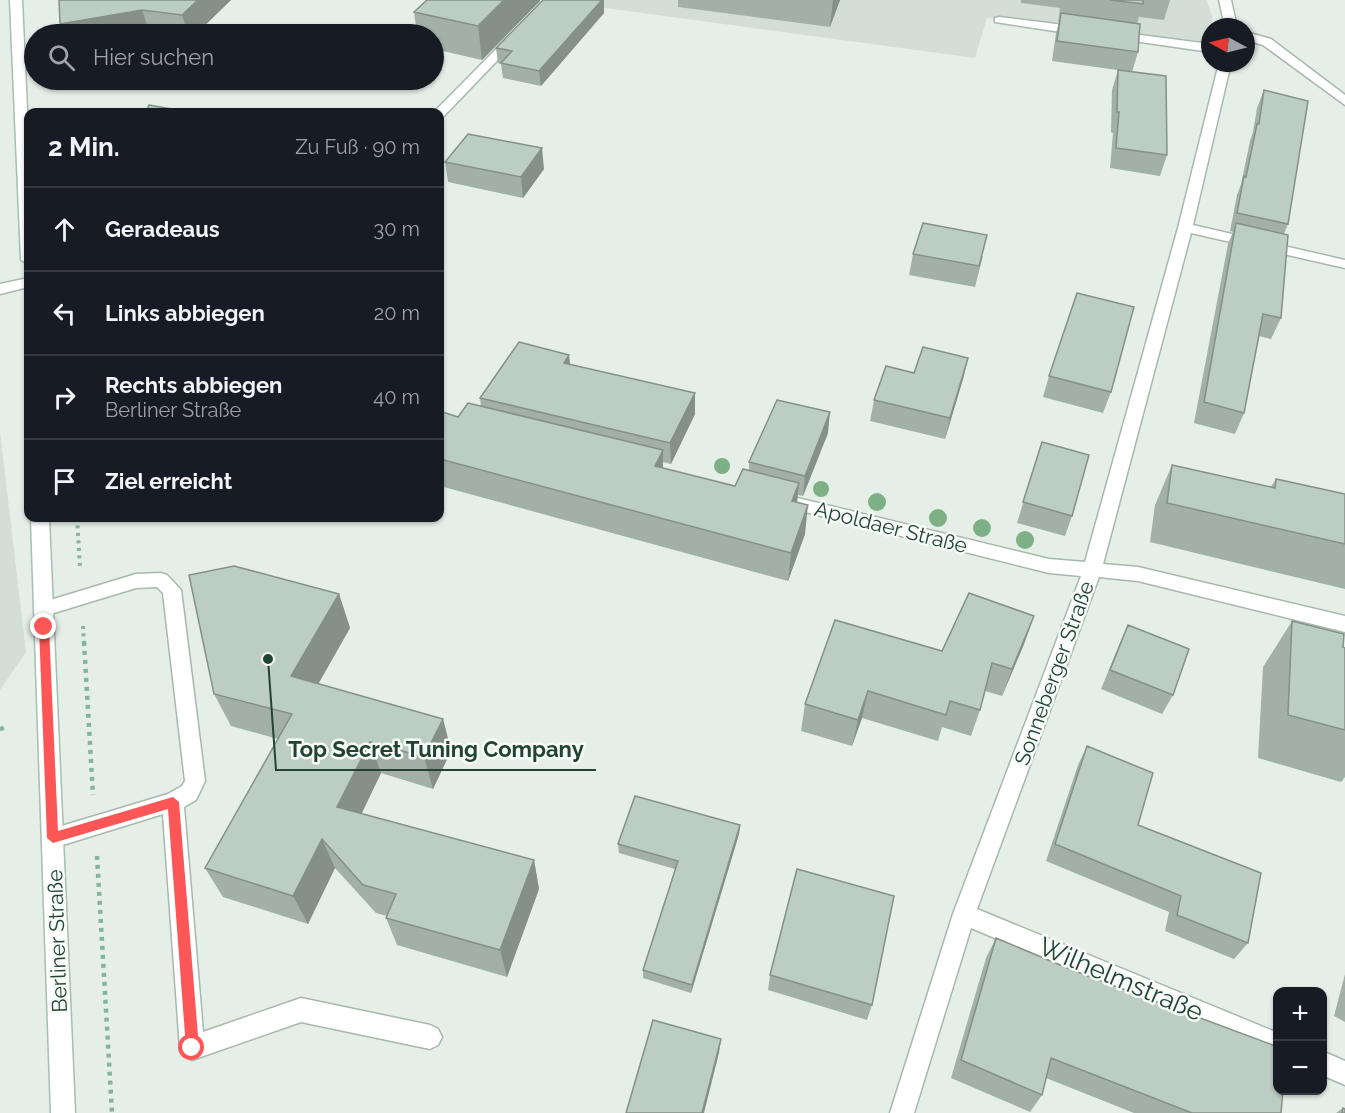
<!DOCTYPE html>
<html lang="de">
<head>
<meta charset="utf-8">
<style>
	body { margin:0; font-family:Raleway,sans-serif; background:#20242c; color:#f1f3f6 }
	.controls { position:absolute; right:18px; bottom:18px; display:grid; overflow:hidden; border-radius:12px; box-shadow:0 2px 4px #0004 }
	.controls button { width:54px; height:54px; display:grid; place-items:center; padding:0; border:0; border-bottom:2px solid #363941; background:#171b24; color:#f1f3f6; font:30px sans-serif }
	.compass { position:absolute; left:1201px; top:18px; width:54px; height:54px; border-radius:50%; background:#171b24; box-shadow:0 2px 4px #0004; rotate:277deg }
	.stop { position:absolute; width:18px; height:18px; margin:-14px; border:4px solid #fc5756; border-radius:50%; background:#fff }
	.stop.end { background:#fc5756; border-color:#fff; box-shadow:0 2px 6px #0008 }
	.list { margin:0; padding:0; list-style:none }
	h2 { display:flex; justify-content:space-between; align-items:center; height:78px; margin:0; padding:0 24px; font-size:26px }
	h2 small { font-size:20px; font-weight:400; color:#9ea1a6 }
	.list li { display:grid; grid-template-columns:39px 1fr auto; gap:18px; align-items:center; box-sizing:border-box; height:84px; padding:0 24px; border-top:2px solid #363941 }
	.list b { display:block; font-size:22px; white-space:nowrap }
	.list p { margin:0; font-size:20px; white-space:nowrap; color:#9ea1a6 }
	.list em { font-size:20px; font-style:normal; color:#9ea1a6 }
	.icon { flex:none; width:33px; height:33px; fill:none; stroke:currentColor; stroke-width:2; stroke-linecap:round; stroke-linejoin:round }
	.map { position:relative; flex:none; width:1345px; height:1113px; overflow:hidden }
	.search { position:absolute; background:#171b24; box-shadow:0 2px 4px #0004; left:24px; top:24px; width:420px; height:66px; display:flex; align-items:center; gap:15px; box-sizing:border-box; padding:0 21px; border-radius:33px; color:#9ea1a6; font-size:22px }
	.panel { position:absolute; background:#171b24; box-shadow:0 2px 4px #0004; left:24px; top:108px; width:420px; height:414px; border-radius:12px }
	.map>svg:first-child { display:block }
	.built { fill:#d3dfd6 }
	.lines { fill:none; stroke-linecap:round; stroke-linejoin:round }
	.lane-casing { stroke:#a7b8ae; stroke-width:3 }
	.street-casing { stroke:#a7b8ae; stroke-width:3 }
	.secondary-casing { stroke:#a5bfb0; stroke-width:3 }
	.path-far1 { stroke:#83b599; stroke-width:4; stroke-dasharray:3 4.5; stroke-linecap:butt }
	.path { stroke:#83b599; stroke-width:4.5; stroke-dasharray:4 5; stroke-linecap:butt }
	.lane { fill:#fff; fill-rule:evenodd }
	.street { fill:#fff; fill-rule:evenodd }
	.secondary { fill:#fff; fill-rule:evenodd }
	.tree { fill:#7eb086 }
	.wall { fill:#a2b0a8 }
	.shaded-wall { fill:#849088 }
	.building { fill:#bccdc3; stroke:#849088; stroke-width:1.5 }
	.route { fill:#fc5756 }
	.labels { text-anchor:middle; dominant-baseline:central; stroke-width:5; stroke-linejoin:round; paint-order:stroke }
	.street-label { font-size:21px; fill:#224332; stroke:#f6fbf7 }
	.near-street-label { font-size:26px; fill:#224332; stroke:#f6fbf7 }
	.leader { fill:none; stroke:#224332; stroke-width:2 }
	.callout-dot { fill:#224332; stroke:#f6fbf7; stroke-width:2 }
	.callout-label { font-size:22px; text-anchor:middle; font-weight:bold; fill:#224332; stroke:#f6fbf7; stroke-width:5; stroke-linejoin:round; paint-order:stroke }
</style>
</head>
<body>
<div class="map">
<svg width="1345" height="1113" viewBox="0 0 1345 1113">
	<rect width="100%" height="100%" fill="#e5efe8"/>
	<path class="built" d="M562,0H1206L1212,15V27H1210V42L987,18L975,58L561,2Z
		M0,431L26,652L0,690Z"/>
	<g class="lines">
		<defs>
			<path id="lane" d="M999,17L1080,27L1086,31L1080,35L995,22V18Z
				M1117,32L1210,44V52L1113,38L1111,36Z
				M161,573L167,575L181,590L205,781L196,800L184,807L203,1032L301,998L430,1025L438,1029L442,1037L438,1045L430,1049L301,1022L192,1060L184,1056L180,1048L163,814L53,848L45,845L42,838L45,831L168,794L182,786L185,781L163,593L157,587L136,588L44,616L37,614L35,609L37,604L136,574Z"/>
			<path id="street" d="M1219,0H1231L1237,27H1225Z
				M1246,32L1271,39L1345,95V105L1263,45L1246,40Z
				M514,33L518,35V39L444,116L440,117V112H434L510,35Z
				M1219,63H1231L1193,225L1345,260V268L1191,233L1103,564L1138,567L1345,616V632L1138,581L1099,577L977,909L1278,1033V1057L971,928L914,1113H890L953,914L1081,576L1049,573L785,507L779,506L776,501L779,496L785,495L1049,559L1085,562L1178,228Z
				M28,278V287L0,294V284Z
				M1322,1051L1345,1061V1085L1322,1075Z"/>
			<path id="secondary" d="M10,0H22L28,131V264L21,260Z
				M31,518H49L75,1113H51Z"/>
		</defs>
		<use href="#lane" class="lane-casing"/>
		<use href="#street" class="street-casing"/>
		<use href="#secondary" class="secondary-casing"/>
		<path class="path-far1" d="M77,518L80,567
			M83,626L84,643"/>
		<path class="path" d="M84,642L93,795
			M0,729L7,727
			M97,856L112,1113"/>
		<use href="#lane" class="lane"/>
		<use href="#street" class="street"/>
		<use href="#secondary" class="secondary"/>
	</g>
	<g class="tree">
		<circle cx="722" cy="466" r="8"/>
		<circle cx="821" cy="489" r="8"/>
		<circle cx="877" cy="502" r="9"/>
		<circle cx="938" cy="518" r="9"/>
		<circle cx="982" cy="528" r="9"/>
		<circle cx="1025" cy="540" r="9"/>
	</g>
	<path class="wall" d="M59,0H231L196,34H64L60,24Z
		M602,0H604V13L541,86L503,78L501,64L498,63L496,48Z
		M678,0H840L830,27L678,7Z
		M1021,0H1170L1164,20L1139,17L1137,24L1138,52L1132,72L1052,61L1056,33L1059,22H1058L1060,8L1021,3Z
		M540,1L482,60L434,49V34H417L414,12Z
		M1118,70L1167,155L1160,176L1110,168L1113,133L1111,132L1112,90Z
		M1264,90L1288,224L1284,234L1281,318L1271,339L1259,336L1244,413L1235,434L1194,423L1228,244L1233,232L1230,231L1237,195L1241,184L1250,141L1253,132L1257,108Z
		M445,162L544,169L523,198L448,182Z
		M913,254L983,256L975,287L909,275Z
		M569,355L570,365L695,393V414L671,464L663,462V468L735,486L749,471V462L828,433L803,496L798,495L797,502L805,534L788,581L440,486V411L458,417L481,406L480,398Z
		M968,358L963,379L945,439L870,421L874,400L914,373Z
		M1049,376L1111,392L1103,413L1043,397Z
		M1042,442L1072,516L1065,536L1017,523Z
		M1172,465L1271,487L1276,479L1345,494V589L1150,542L1155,505Z
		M339,594L350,628L318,684L443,719L451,751L433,789L381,773L361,814L534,860L539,889L507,977L397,945L386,918L387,916L376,913L335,868L308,924L223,897L205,868L278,739L231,726L214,694Z
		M1034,616L1024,644L1002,696L985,691L980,710L971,736L942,727L938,741L862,718L852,746L801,731L805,704Z
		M1292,621L1345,648V777L1341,782L1258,758L1263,667Z
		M1128,625L1173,695L1162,714L1101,689L1119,645Z
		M1087,746L1138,825L1248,943L1234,959L1165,931L1169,912L1046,861L1078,765Z
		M740,825L739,834L691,993L643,978V970L675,869L619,853L618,844Z
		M996,938L1281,1113H1134L1046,1078L1042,1095L1030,1112L951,1078L986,958Z
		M1345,974V1022L1334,1016Z
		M770,975L872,1005L867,1020L768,990Z
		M1343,1108L1345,1113H1336Z"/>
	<path class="shaded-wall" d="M198,0H231L196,34H188L182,15Z
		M504,0H540V1L482,60L478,26Z
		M602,0H604V13L541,86L539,71Z
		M833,0H840L830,27Z
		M142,10L150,34H64L60,24Z
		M542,148L544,169L523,198L521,177Z
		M569,355L571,376L564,363Z
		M968,358L963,379L945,439L950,418Z
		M695,393V414L671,464L670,443Z
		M830,412L828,433L803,496L805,476Z
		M663,450V480L655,466Z
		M799,483L796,513L792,501Z
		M808,505L805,534L788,581L791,553Z
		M339,594L350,628L304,709L291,676Z
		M1034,616L1024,644L1002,696L1012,669Z
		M868,691L862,718L852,746L858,720Z
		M443,719L451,751L433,789L424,757Z
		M370,742L381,773L350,838L337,807Z
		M740,825L739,834L691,993L692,985Z
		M322,839L335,868L308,924L293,896Z
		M534,860L539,889L507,977L500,950Z
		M721,1039L719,1053L704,1113H702Z"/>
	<path class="building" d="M59,0H198L182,15L142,10L60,24Z
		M427,0H504L478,26L414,12Z
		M543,0H602L539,71L501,63L512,51L496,48Z
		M1110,0H1143V4Z
		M1061,13L1140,24L1138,52L1057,41Z
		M1118,70L1166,76L1167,155L1116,148L1119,112H1117Z
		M1264,90L1308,101L1288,224L1237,213L1244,176L1246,177L1257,124H1259Z
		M149,105L189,112H146Z
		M468,134L542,148L521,177L445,162Z
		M923,223L987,235L979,266L913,254Z
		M1236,223L1288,235L1281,318L1263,314L1244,413L1204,402Z
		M1077,293L1134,307L1111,392L1049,376Z
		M519,342L569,355L564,363L695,393L670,443L480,398Z
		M923,347L968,358L950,418L874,400L886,366L914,373Z
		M777,400L830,412L805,476L749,462Z
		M468,403L663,450L655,466L735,486L743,469L799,483L792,501L808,505L791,553L440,459V411L458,417Z
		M1042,442L1089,455L1072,516L1023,502Z
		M1172,465L1275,488L1276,479L1345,494V544L1167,503Z
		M234,566L339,594L291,676L443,719L424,757L370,742L337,807L534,860L500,950L386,918L396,894L363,885L322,839L293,896L205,868L292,714L214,694L189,575Z
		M969,593L1034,616L1012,669L992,663L980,710L950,701L946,715L868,691L858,720L805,704L835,620L942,651Z
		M1292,621L1344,634L1343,647L1345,648V730L1288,715Z
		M1128,625L1189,649L1173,695L1110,670Z
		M1087,746L1153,773L1138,825L1261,873L1248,943L1177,915L1181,896L1055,844Z
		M635,796L740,825L692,985L643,970L678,861L618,844Z
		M797,869L894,896L872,1005L770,975Z
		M996,938L1072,970L1278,1047V1090H1283L1281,1113H1192L1051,1058L1042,1095L961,1060Z
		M653,1020L721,1039L702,1113H626Z
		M1343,1108L1345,1109V1113H1342Z"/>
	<path class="route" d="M44,622L49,627L58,831L173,797L179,802L199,1048L197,1053L192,1055L188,1053L186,1048L168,809L53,843L47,838L39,627Z"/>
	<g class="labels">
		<g class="street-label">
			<text transform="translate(891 527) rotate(14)">Apoldaer Straße</text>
			<text transform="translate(1054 673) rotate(-70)">Sonneberger Straße</text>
			<text transform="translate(57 941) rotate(-92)">Berliner Straße</text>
		</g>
		<g class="near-street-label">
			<text transform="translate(1121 979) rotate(23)">Wilhelmstraße</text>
		</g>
	</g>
	<path class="leader" d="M268 659L276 770H596"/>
	<circle class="callout-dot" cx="268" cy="659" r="6"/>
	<g class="callout-label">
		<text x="436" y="757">Top Secret Tuning Company</text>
	</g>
</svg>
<div class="controls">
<button>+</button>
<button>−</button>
</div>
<svg class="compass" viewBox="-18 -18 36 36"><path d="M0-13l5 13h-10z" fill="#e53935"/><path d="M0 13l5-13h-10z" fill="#9ea1a6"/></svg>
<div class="stop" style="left:192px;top:1048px"></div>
<div class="stop end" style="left:44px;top:627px"></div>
<div class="search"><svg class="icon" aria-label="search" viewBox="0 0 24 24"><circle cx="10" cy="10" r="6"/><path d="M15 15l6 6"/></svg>Hier suchen</div>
<section class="panel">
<h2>2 Min.<small>Zu Fuß · 90 m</small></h2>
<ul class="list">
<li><svg class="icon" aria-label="ahead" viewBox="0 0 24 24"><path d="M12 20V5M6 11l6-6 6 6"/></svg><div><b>Geradeaus</b></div><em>30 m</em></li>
<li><svg class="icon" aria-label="left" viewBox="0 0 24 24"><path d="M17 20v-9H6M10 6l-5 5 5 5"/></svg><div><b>Links abbiegen</b></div><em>20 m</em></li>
<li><svg class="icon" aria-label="right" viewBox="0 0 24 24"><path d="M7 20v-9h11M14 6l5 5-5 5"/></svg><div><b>Rechts abbiegen</b><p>Berliner Straße</p></div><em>40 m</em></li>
<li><svg class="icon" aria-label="arrive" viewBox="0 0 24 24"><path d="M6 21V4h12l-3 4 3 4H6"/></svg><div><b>Ziel erreicht</b></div></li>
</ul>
</section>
</div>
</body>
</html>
